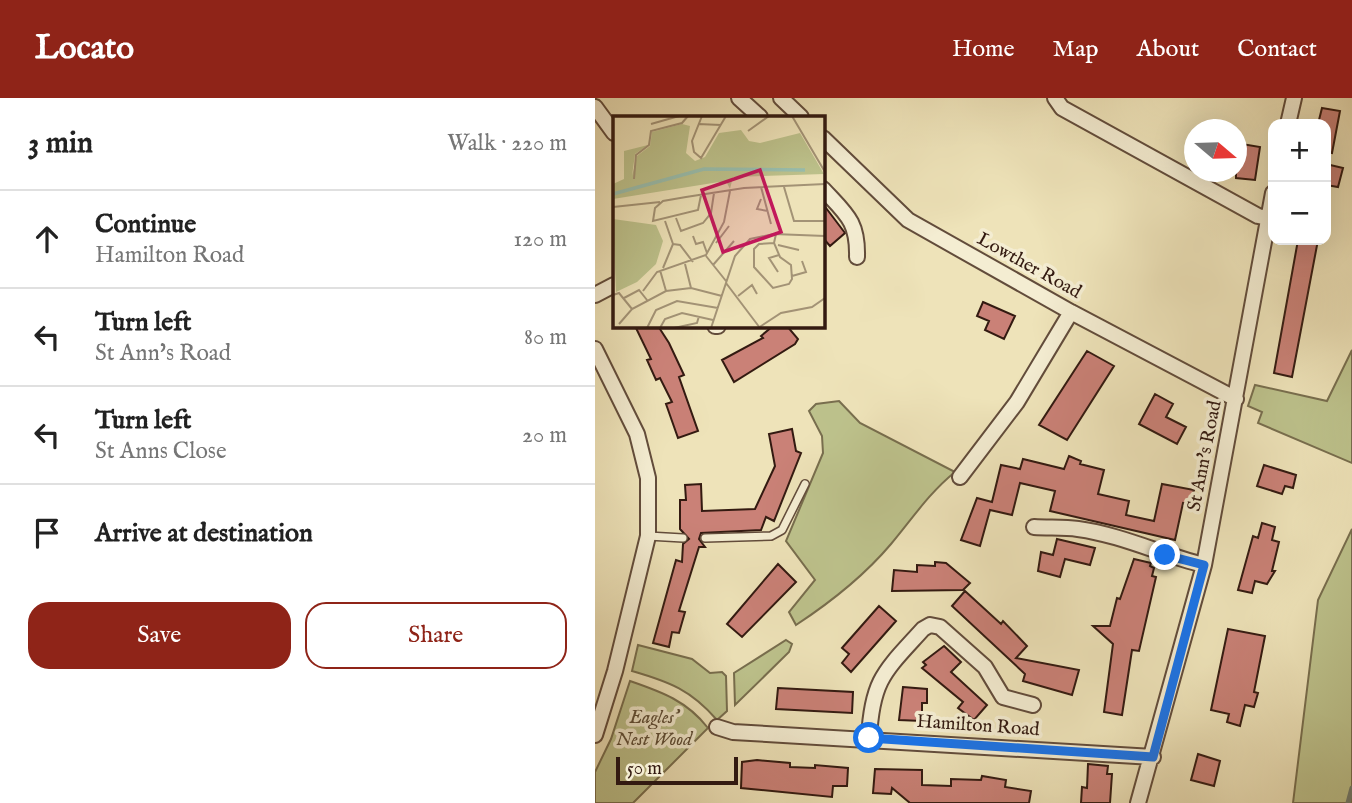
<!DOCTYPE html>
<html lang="en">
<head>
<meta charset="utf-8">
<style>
	body { margin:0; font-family:"IM FELL English",serif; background:#f6f6f6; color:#222 }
	.controls { position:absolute; right:21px; top:21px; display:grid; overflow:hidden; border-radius:14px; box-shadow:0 7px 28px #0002 }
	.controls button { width:63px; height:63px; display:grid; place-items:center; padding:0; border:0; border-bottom:2px solid #e0e0e0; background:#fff; color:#222; font:35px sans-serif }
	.compass { position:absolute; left:589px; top:21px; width:63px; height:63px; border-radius:50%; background:#fff; box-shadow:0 7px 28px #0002; rotate:109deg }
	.scale { position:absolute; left:21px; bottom:18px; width:122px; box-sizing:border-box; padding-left:7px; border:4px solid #331a11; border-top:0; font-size:19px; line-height:24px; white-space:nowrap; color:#331a11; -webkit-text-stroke:5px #f4edd2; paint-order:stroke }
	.stop { position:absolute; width:21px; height:21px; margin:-16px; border:5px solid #1a73e8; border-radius:50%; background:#fff }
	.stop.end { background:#1a73e8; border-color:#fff; box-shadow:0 2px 7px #0008 }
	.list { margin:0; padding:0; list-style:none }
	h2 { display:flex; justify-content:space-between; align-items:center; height:91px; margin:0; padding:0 28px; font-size:30px }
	h2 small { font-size:23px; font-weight:400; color:#767676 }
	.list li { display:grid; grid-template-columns:46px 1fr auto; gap:21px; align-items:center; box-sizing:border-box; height:98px; padding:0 28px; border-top:2px solid #e0e0e0 }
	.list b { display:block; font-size:26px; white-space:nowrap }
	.list p { margin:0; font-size:23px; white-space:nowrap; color:#767676 }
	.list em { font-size:23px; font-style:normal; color:#767676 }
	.actions { display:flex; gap:14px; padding:21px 28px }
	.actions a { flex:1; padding:16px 0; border:2px solid #8f2418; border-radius:21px; text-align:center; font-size:24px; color:#8f2418 }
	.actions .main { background:#8f2418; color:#fff }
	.icon { flex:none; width:38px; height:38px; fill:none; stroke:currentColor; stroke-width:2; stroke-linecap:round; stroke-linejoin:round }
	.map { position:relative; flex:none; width:757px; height:705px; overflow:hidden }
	header { display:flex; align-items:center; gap:42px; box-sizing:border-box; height:98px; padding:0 35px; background:#8f2418; color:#fff }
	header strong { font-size:33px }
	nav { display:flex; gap:38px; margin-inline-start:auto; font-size:24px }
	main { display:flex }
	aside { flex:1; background:#fff }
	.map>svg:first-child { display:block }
	.green { fill:#bdc28c; stroke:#786e4e; stroke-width:2 }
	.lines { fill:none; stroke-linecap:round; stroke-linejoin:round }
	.stream { stroke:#707c6f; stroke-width:5 }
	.building { fill:#ca8177; stroke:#331a11; stroke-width:2 }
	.lane-casing { stroke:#624c3b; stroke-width:10 }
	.street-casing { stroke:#624c3b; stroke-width:18 }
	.lane { stroke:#f4edd2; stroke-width:7 }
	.street { stroke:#f4edd2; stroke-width:14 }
	.route { stroke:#1a73e8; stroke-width:9 }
	.labels { text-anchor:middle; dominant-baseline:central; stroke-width:7; stroke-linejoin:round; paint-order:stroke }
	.street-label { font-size:19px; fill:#331a11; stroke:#f4edd2 }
	.park-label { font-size:19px; font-style:italic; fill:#5c4c36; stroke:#f4edd2 }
	.inset-river { fill:none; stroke:#99bead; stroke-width:3.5 }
	.inset-road { fill:none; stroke:#a39376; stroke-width:2 }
	.view { fill:#c2185b; fill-opacity:0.15; stroke:#c2185b; stroke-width:3.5 }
	.inset-edge { fill:none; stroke:#331a11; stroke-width:3.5 }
</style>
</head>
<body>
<header>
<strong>Locato</strong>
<nav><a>Home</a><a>Map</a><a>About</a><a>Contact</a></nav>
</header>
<main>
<aside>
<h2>3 min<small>Walk · 220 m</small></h2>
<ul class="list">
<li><svg class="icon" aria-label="ahead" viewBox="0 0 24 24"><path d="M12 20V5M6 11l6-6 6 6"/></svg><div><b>Continue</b><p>Hamilton Road</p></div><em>120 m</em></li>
<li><svg class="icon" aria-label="left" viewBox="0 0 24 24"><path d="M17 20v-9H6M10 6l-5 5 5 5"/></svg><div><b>Turn left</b><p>St Ann's Road</p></div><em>80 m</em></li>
<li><svg class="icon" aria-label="left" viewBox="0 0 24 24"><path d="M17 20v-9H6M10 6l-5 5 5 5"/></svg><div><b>Turn left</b><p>St Anns Close</p></div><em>20 m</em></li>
<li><svg class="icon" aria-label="arrive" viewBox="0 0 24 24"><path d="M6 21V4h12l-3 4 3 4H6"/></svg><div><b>Arrive at destination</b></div></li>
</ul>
<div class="actions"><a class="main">Save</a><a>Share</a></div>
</aside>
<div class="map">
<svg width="757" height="705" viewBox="0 0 757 705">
	<rect width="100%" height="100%" fill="#eee3b9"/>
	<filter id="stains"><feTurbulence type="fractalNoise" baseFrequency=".00286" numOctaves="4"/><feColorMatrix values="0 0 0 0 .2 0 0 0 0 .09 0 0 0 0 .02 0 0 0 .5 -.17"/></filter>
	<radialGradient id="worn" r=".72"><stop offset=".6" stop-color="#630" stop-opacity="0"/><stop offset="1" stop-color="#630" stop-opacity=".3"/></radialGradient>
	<path class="green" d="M757,252V365L663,325L667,314L653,308L660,287L732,303Z
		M244,303L265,325L360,374C334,395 317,421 296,446C269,478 236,504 201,527L194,514L220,482L191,443L228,355L227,338L214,313L221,306Z
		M757,431V705H698L723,502Z
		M191,542L197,546L194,554L140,607L139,575Z
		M43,547L97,561L115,575L127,574L131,578L132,613L122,622C96,592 75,584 37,573Z
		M35,583C67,594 92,603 113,630L38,705H0V674L16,641Z"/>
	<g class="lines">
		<path class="stream" d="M753,705L757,690"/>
	</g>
	<path class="building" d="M727,10L745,13L737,55L731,54V26H723Z
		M641,45L665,49L660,82L641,80Z
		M731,66L748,70L743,89L731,87Z
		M228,106L250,135L235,148L228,140Z
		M703,142H723L697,279L679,275Z
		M388,204L420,218L409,241L390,232L394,223L382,218Z
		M40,228H63L74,245L89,277L84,279L103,333L83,340L71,306L77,304L65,280L61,282L52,262L56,261Z
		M178,228H192L203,241L200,246L139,284L127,262L168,240L166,238Z
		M492,253L519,268L472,342L444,327Z
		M560,296L578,306L571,319L591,329L582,346L544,326Z
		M197,331L201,353L206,355L179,423L171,419L166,432L106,435L104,441L110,449H104L84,513L90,514L84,535L77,534L74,549L58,545L81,462L87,464L88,446L94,441L85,431V402H91L90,387L106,386L107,413L160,411L180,368L174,336Z
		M474,358L486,363L485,366L509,372L503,396L534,403L531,417L559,423L567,386L599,392L596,407L588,405L580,442L455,413L460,393L425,385L417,417L395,412L385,448L366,442L382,400L397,404L406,367L425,371L428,361L469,371Z
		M669,367L701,377L698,390L690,388L687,396L662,388Z
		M667,425L680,429L677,442L684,444L677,473H680L672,486L660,483L657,495L643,492L658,438L663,440Z
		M462,441L500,450L495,467L470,461L465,479L443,473L446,454L458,457Z
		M539,461L556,465L555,468L559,470L557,478L561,479L544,553L537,552L527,617L509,614L518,546L498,528H515L522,500L525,501Z
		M340,464L351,465L375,485L368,492L297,493L299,472L322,474V467L340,468Z
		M183,466L201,484L147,539L132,526Z
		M370,493L406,526L408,523L432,548L421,560L484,572L477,597L428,583L430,576L357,508Z
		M284,508L301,523L256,574L247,565L254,556L247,550Z
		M633,531L670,538L659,594L663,595L659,609L650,607L645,628L632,624L634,616L616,612Z
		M349,548L366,564L356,574L392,607L379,622L363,610L368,604L327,570L331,567L328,564Z
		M308,589L332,591V605H327V623L304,622Z
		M183,590L258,594L257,615L181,611Z
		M603,656L625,663L619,688L596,682Z
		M162,662L195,665V669L220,670V667L253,670L252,688H238L237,699L146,690L147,664Z
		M493,666L513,668L512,676H517L515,705H486L487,689L492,690Z
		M280,671L327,672V687L356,688V681L386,682L387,678L411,682L410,689L436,693L434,705H315L297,690L296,696L278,695Z"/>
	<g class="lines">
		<defs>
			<path id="lane" d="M53,438L88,440
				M110,440L176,438L187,432L210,386"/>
			<path id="street" d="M144,0L165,19
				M186,0L206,19
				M460,0L467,10L663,118L673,120
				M0,9L19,35
				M693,26L699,0
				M228,40L313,122L476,214L641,301
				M228,91C251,116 263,123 262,159
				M0,197L19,187
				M120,228H123
				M0,251L42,336L53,380V438L20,573L0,637
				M365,379L422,304L476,214
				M439,429C454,430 469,429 483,431C527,437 567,457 609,467
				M122,629L138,634L558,659
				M274,640C277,581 290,573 328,531L335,527L345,529L390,569L408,599L438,607
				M543,705L609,467L678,95"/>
		</defs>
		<use href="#lane" class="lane-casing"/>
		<use href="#street" class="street-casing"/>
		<use href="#lane" class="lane"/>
		<use href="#street" class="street"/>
	</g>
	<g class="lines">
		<path class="route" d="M274,640L558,659L609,467L570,457"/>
	</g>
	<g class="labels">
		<g class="street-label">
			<text transform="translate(434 168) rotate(29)">Lowther Road</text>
			<text transform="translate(610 358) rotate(-79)">St Ann's Road</text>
			<text transform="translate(383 628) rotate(4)">Hamilton Road</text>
		</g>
		<g class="park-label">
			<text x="59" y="620">Eagles'<tspan x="59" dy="22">Nest Wood</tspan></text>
		</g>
	</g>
	<g transform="translate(18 18)">
		<rect width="212" height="212" fill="#eee3b9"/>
		<path d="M69,8L77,10L73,37L82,45L92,41L106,17L128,14L136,25L147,27L187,17L211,58L120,61L117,73L114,67L106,66L0,83V68L11,63V35L35,29L22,38L19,60L24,40L37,30L39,16ZM0,103L43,109L50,125L43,148L24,166L3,176Z" fill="#bdc28c"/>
		<path class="inset-river" d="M0,78L91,53L192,54"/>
		<path class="inset-road" d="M89,0L79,25L81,36L88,42L113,0M179,0L212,56M38,8L66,0M85,8L108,9M135,15L156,0M21,63L23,39L36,29L38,15L69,7L75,0M148,71L158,108M171,71L181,105H212M88,79L85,94L40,105L42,92L50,85L73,81L131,72L212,68M148,83L144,93L155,95M0,91L47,86M63,102L68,115L90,107L98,97L101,77M52,105L60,128M80,120L83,128L90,126L94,137M103,127L116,110M161,127L146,128L141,133V151L160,172L176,168L179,163L178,149L167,141L161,127L163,118M60,128L67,129L80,146M165,129L186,134M93,140L113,165M72,148L78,172M100,149L121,125M50,152L60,128M47,154L53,175M165,156L156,142L166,139M179,160L193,156L189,145M113,167L147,212M30,175L44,156L93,139L111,106L117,75M0,179L6,177L19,193M125,180L139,169L144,178M11,182L26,174L34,184M6,208L19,193L53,175L78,172L109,180M34,212L43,194L64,185L105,192M47,212L52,203L69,197L100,204M61,212L84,207L86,200M98,212L122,140L137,123L161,118L212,120M145,212L168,197L199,191L212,182"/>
		<path class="view" d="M147,54L168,116L110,136L89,74Z"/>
		<rect width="212" height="212" class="inset-edge"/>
	</g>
	<rect width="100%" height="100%" filter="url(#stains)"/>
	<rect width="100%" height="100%" fill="url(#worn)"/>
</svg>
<div class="controls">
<button>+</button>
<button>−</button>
</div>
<svg class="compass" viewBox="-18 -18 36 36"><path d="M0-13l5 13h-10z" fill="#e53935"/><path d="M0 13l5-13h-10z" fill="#767676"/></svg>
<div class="scale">50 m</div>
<div class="stop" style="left:274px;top:640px"></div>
<div class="stop end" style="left:570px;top:457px"></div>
</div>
</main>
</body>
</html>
